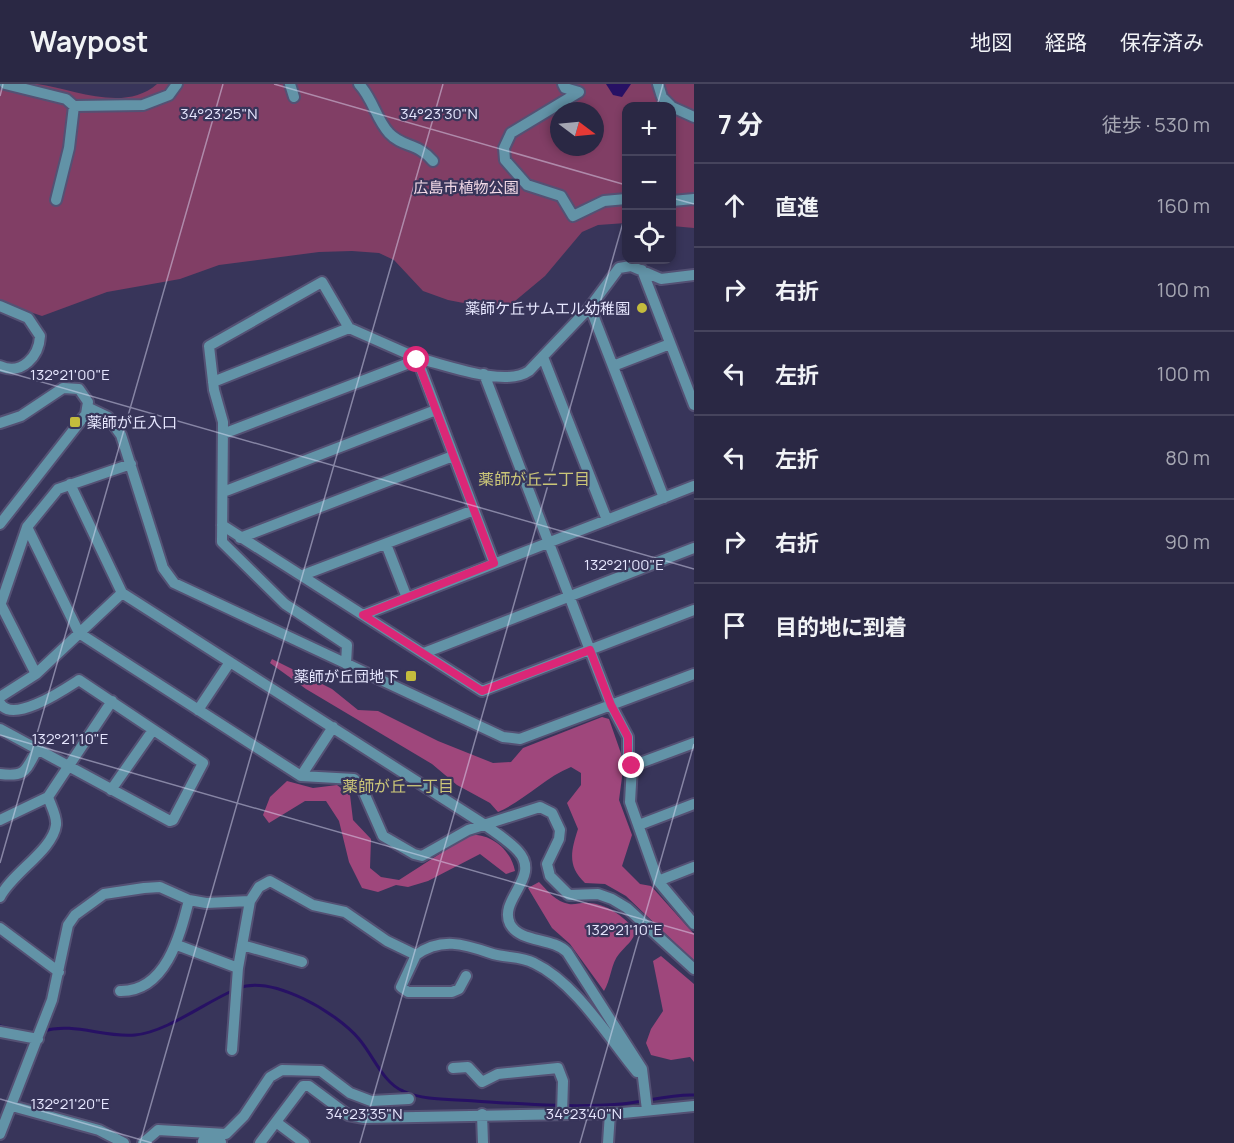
<!DOCTYPE html>
<html lang="ja">
<head>
<meta charset="utf-8">
<style>
	body { margin:0; font-family:Manrope,"Noto Sans JP",sans-serif; background:#36344f; color:#f1f3f6 }
	.controls { position:absolute; right:18px; top:18px; display:grid; overflow:hidden; border-radius:12px; box-shadow:0 3px 9px #0003 }
	.controls button { width:54px; height:54px; display:grid; place-items:center; padding:0; border:0; border-bottom:2px solid #46445d; background:#2a2844; color:#f1f3f6; font:30px sans-serif }
	.compass { position:absolute; left:550px; top:18px; width:54px; height:54px; border-radius:50%; background:#2a2844; box-shadow:0 3px 9px #0003; rotate:106deg }
	.stop { position:absolute; width:18px; height:18px; margin:-14px; border:4px solid #db2777; border-radius:50%; background:#fff }
	.stop.end { background:#db2777; border-color:#fff; box-shadow:0 2px 6px #0008 }
	.list { margin:0; padding:0; list-style:none }
	h2 { display:flex; justify-content:space-between; align-items:center; height:78px; margin:0; padding:0 24px; font-size:26px }
	h2 small { font-size:20px; font-weight:400; color:#a5a6b2 }
	.list li { display:grid; grid-template-columns:39px 1fr auto; gap:18px; align-items:center; box-sizing:border-box; height:84px; padding:0 24px; border-top:2px solid #46445d }
	.list b { display:block; font-size:22px; white-space:nowrap }
	.list em { font-size:20px; font-style:normal; color:#a5a6b2 }
	.icon { flex:none; width:33px; height:33px; fill:none; stroke:currentColor; stroke-width:2; stroke-linecap:round; stroke-linejoin:round }
	.map { position:relative; flex:none; width:694px; height:1059px; overflow:hidden }
	header { display:flex; align-items:center; gap:36px; box-sizing:border-box; height:84px; padding:0 30px; background:#2a2844; border-bottom:2px solid #46445d }
	header strong { font-size:28px }
	nav { display:flex; gap:33px; margin-inline-start:auto; font-size:21px }
	main { display:flex }
	aside { flex:1; background:#2a2844 }
	.map>svg:first-child { display:block }
	.green { fill:#813e65; fill-rule:evenodd }
	.forest { fill:#9f477c }
	.water { fill:#271164 }
	.lines { fill:none; stroke-linecap:round; stroke-linejoin:round }
	.stream { stroke:#271164; stroke-width:3 }
	.minor-casing { stroke:#545174; stroke-width:14 }
	.minor { stroke:#6293a7; stroke-width:10 }
	.route { stroke:#db2777; stroke-width:8 }
	.ticks { fill:none; stroke:#e6e6fe; stroke-width:1.5; stroke-opacity:0.45 }
	.poi-dot { fill:#c4bc3d; stroke:#38355a; stroke-width:2 }
	.labels { text-anchor:middle; dominant-baseline:central; stroke-width:4.5; stroke-linejoin:round; paint-order:stroke }
	.park-label { font-size:15px; fill:#f3dae7; stroke:#38355a }
	.poi-label { font-size:15px; fill:#e6e6fe; stroke:#38355a; text-anchor:end }
	.neighbourhood-label { font-size:16px; fill:#cbc678; stroke:#38355a }
	.ticks-label { font-size:15px; text-anchor:middle; fill:#e6e6fe; stroke:#38355a; stroke-width:4.5; stroke-linejoin:round; paint-order:stroke }
</style>
</head>
<body>
<header>
<strong>Waypost</strong>
<nav><a>地図</a><a>経路</a><a>保存済み</a></nav>
</header>
<main>
<div class="map">
<svg width="694" height="1059" viewBox="0 0 694 1059">
	<rect width="100%" height="100%" fill="#38355a"/>
	<path class="green" d="M0,0C12,0 25,0 37,0C74,5 124,29 157,0H694V144L672,142V22H626V139L598,141L582,148L545,192L509,222H479L448,216L423,207L394,176L379,169L352,167L319,168L219,181L180,195L107,208L42,232L0,218ZM559,27H595V63H559Z"/>
	<path class="forest" d="M272,575L332,605L358,626L378,627L438,657L493,679L511,678L523,664L602,633L609,635L624,678L619,716L632,751L622,782L640,800L651,802L694,850V877L626,812L605,800L585,799C567,782 571,767 578,745L567,719L581,701V689L571,683C544,694 524,717 498,728L490,719L457,701L432,680L306,605L270,579Z
		M287,697L313,704L337,701L350,711L353,736L371,755L370,784L381,793L399,796L469,751C491,749 511,766 515,787L506,790L480,770L428,797L408,803L396,801L378,808L362,804L349,778L339,737L326,717H305L269,739L263,731L270,713Z
		M539,798C548,807 556,818 569,820C575,821 582,818 588,819C608,820 622,832 636,846C633,858 626,861 619,870C611,879 611,896 604,907L570,860L552,844L528,804Z
		M661,872L694,900V978L690,973L671,976L651,971L646,959L651,945L663,927L653,877Z"/>
	<path class="water" d="M606,0H631L622,13L613,11Z"/>
	<g class="lines">
		<path class="stream" d="M238,904C273,891 336,928 359,955C373,971 383,999 403,1007C425,1017 451,1015 475,1017C523,1020 573,1024 621,1020C645,1018 670,1010 694,1011
			M0,942L13,945
			M43,947C74,938 104,954 135,951C166,948 203,920 232,907"/>
		<defs>
			<path id="minor" d="M5,0L66,15L74,22L143,21L169,11L177,0
				M290,0L294,13
				M359,0C373,15 376,35 389,49C403,64 417,58 433,77
				M563,0L565,4L579,8L511,49L504,64L505,76L527,101L561,112L573,132L604,117L626,115
				M658,0L662,13L671,22
				M672,23L694,33
				M56,116L69,64L74,22
				M672,117L694,115
				M642,186L694,321
				M0,222L28,234L40,252C39,272 22,292 0,282
				M590,223L664,414
				M543,273L607,436
				M417,274C444,280 505,304 529,287L590,223L619,184L631,182L661,195L694,191
				M613,282L670,260
				M484,290L611,621L628,653V673L632,682L630,718L658,797L694,840
				M213,298L349,244
				M89,324L108,333L121,351L163,484L174,499L503,653L520,655L694,590
				M0,339L21,332L63,304L79,305L88,318L86,330L0,440
				M223,350L417,276
				M223,408L436,326
				M222,441L482,607L694,526
				M27,443L79,549L301,692L354,695L361,702L383,752L414,770L422,772L468,746L540,723L552,729L560,746L559,755L547,780L550,792L569,811L598,810L612,815L627,824L694,885
				M240,454L453,372
				M386,460L407,514
				M303,491L474,426
				M122,509L485,741C496,749 509,757 518,767C542,793 498,815 510,840C520,859 552,853 567,868L642,985L647,1026
				M1,521L36,590
				M0,522L27,443L58,405L131,380
				M363,531L694,402
				M424,569L694,464
				M346,580L347,561L285,520L222,458L223,338L214,306L209,262L322,198L349,244L417,274L494,479
				M0,613L36,590L122,509L70,400
				M0,619C12,641 65,605 79,596L203,679L173,736L170,737L0,645
				M198,626L230,578
				M632,682L694,659
				M0,690C26,693 25,687 37,666
				M301,692L333,643
				M111,706L153,646
				M0,736L48,713L112,617
				M639,741L694,720
				M658,797L694,783
				M0,813C12,789 53,766 56,741C57,732 51,722 48,713
				M0,844L59,888
				M177,861L238,884
				M242,861L302,878
				M466,892L459,905L452,908H408L401,903L416,871C441,853 464,860 490,869C504,874 521,872 534,879C576,899 608,953 637,988
				M120,907C166,908 180,851 189,816
				M0,948L38,955
				M232,966L238,884L250,817L259,803L270,797L313,821L345,828L387,857L416,871
				M453,984L468,983L482,998L498,990L558,984L563,997L562,1030
				M12,1022L99,1046L124,1059
				M482,1030L483,1059
				M276,1038L304,1059
				M0,1050L52,916L68,841L75,831L104,810L144,804L160,803L189,816L206,819L250,817
				M143,1059L158,1046L226,1050L244,1032L270,993L282,986L321,987L350,1009L371,1017L409,1015
				M203,1059V1057L221,1058
				M260,1059L303,1002H309L348,1031L364,1034L623,1029L694,1022
				M608,1059L610,1029"/>
		</defs>
		<use href="#minor" class="minor-casing"/>
		<use href="#minor" class="minor"/>
	</g>
	<g class="lines">
		<path class="route" d="M417,276L494,479L363,531L482,607L590,566L611,621L628,653V673L632,682"/>
	</g>
	<path class="ticks" d="M274,0L626,101M0,12L3,0M657,22L663,0M672,114L694,120M0,286L694,485M0,651L694,850M0,779L223,0M0,1015L152,1059M140,1059L443,0M360,1059L626,128M580,1059L694,660"/>
	<g class="poi-dot">
		<circle cx="642" cy="224" r="6"/>
		<rect x="69" y="332" width="12" height="12" rx="3"/>
		<rect x="405" y="586" width="12" height="12" rx="3"/>
	</g>
	<g class="labels">
		<g class="park-label">
			<text x="466" y="103">広島市植物公園</text>
		</g>
		<g class="poi-label">
			<text x="630" y="224">薬師ケ丘サムエル幼稚園</text>
			<text x="87" y="338" text-anchor="start">薬師が丘入口</text>
			<text x="399" y="592">薬師が丘団地下</text>
		</g>
		<g class="neighbourhood-label">
			<text x="534" y="395">薬師が丘二丁目</text>
			<text x="398" y="702">薬師が丘一丁目</text>
		</g>
	</g>
	<g class="ticks-label">
		<text x="219" y="35">34°23'25"N</text>
		<text x="439" y="35">34°23'30"N</text>
		<text x="70" y="296">132°21'00"E</text>
		<text x="624" y="486">132°21'00"E</text>
		<text x="70" y="660">132°21'10"E</text>
		<text x="624" y="851">132°21'10"E</text>
		<text x="70" y="1025">132°21'20"E</text>
		<text x="364" y="1035">34°23'35"N</text>
		<text x="584" y="1035">34°23'40"N</text>
	</g>
</svg>
<div class="controls">
<button>+</button>
<button>−</button>
<button><svg class="icon" aria-label="locate" viewBox="0 0 24 24"><circle cx="12" cy="12" r="6"/><path d="M12 2v4M12 18v4M2 12h4M18 12h4"/></svg></button>
</div>
<svg class="compass" viewBox="-18 -18 36 36"><path d="M0-13l5 13h-10z" fill="#e53935"/><path d="M0 13l5-13h-10z" fill="#a5a6b2"/></svg>
<div class="stop" style="left:417px;top:276px"></div>
<div class="stop end" style="left:632px;top:682px"></div>
</div>
<aside>
<h2>7 分<small>徒歩 · 530 m</small></h2>
<ul class="list">
<li><svg class="icon" aria-label="ahead" viewBox="0 0 24 24"><path d="M12 20V5M6 11l6-6 6 6"/></svg><div><b>直進</b></div><em>160 m</em></li>
<li><svg class="icon" aria-label="right" viewBox="0 0 24 24"><path d="M7 20v-9h11M14 6l5 5-5 5"/></svg><div><b>右折</b></div><em>100 m</em></li>
<li><svg class="icon" aria-label="left" viewBox="0 0 24 24"><path d="M17 20v-9H6M10 6l-5 5 5 5"/></svg><div><b>左折</b></div><em>100 m</em></li>
<li><svg class="icon" aria-label="left" viewBox="0 0 24 24"><path d="M17 20v-9H6M10 6l-5 5 5 5"/></svg><div><b>左折</b></div><em>80 m</em></li>
<li><svg class="icon" aria-label="right" viewBox="0 0 24 24"><path d="M7 20v-9h11M14 6l5 5-5 5"/></svg><div><b>右折</b></div><em>90 m</em></li>
<li><svg class="icon" aria-label="arrive" viewBox="0 0 24 24"><path d="M6 21V4h12l-3 4 3 4H6"/></svg><div><b>目的地に到着</b></div></li>
</ul>
</aside>
</main>
</body>
</html>
